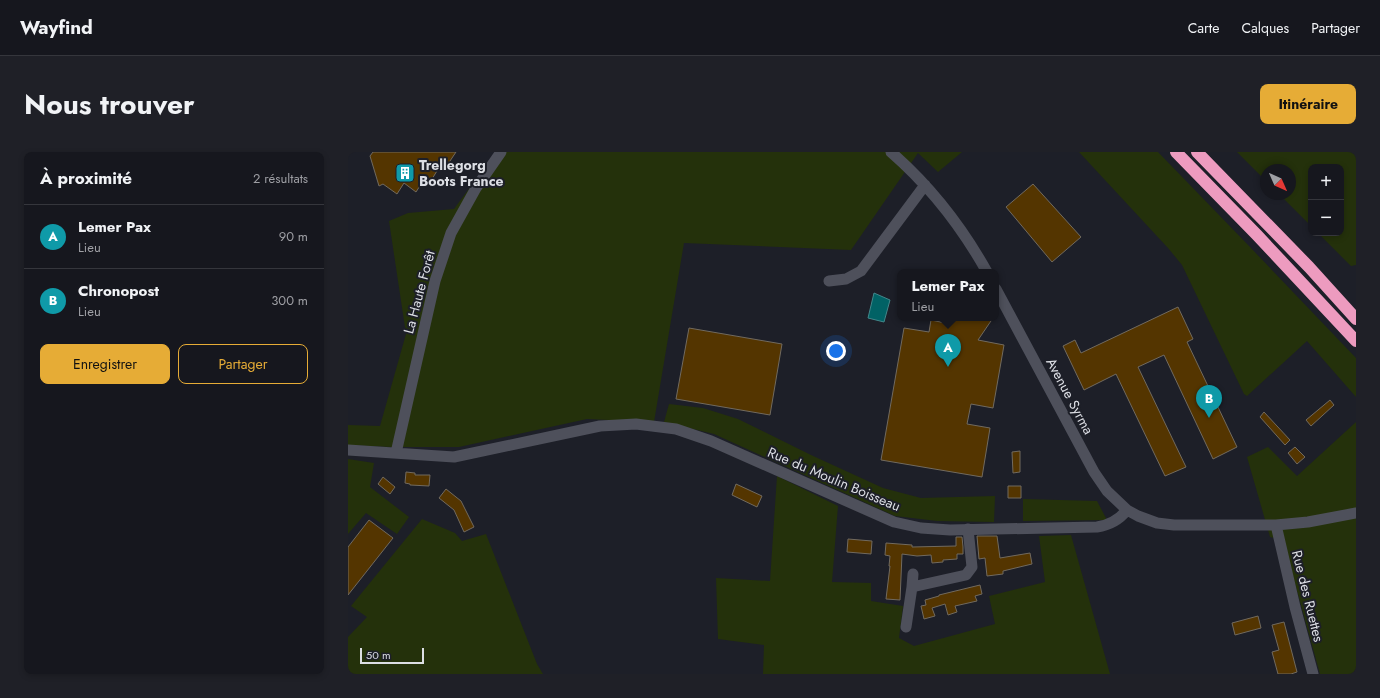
<!DOCTYPE html>
<html lang="fr">
<head>
<meta charset="utf-8">
<style>
	body { margin:0; font-family:Jost,sans-serif; background:#1f2027; color:#f1f3f6 }
	.controls { position:absolute; right:12px; top:12px; display:grid; overflow:hidden; border-radius:8px; box-shadow:0 2px 6px #0003 }
	.controls button { width:36px; height:36px; display:grid; place-items:center; padding:0; border:0; border-bottom:1px solid #35363c; background:#16171e; color:#f1f3f6; font:20px sans-serif }
	.compass { position:absolute; left:912px; top:12px; width:36px; height:36px; border-radius:50%; background:#16171e; box-shadow:0 2px 6px #0003; rotate:135deg }
	.scale { position:absolute; left:12px; bottom:10px; width:64px; box-sizing:border-box; padding-left:4px; border:2px solid #dcdee4; border-top:0; font-size:11px; line-height:14px; white-space:nowrap; color:#dcdee4; -webkit-text-stroke:3px #1d1f28; paint-order:stroke }
	.you { position:absolute; left:488px; top:199px; width:14px; height:14px; margin:-10px; border:3px solid #fff; border-radius:50%; background:#1a73e8; box-shadow:0 0 0 6px #1a73e833 }
	.badge { display:grid; place-items:center; width:26px; height:26px; border-radius:50%; background:#e6ac36; color:#fff; font-size:13px; font-weight:700 }
	.pin { position:absolute; translate:-50% -33px; filter:drop-shadow(0 1px 2px #0008) }
	.pin::after { content:''; position:absolute; top:21px; width:14px; height:12px; background:inherit; clip-path:polygon(0 0,100% 0,50% 100%) }
	.popup { position:absolute; left:549px; top:117px; width:102px; height:52px; box-sizing:border-box; display:grid; place-content:center; border-radius:8px; background:#16171e; filter:drop-shadow(0 1px 3px #0005); font-size:13px; white-space:nowrap; color:#9e9fa4 }
	.popup b { font-size:15px; color:#f1f3f6 }
	.popup::after { content:''; position:absolute; left:50%; top:100%; margin-left:-8px; border:8px solid transparent; border-top-color:#16171e }
	.list { margin:0; padding:0; list-style:none }
	h2 { display:flex; justify-content:space-between; align-items:center; height:52px; margin:0; padding:0 16px; font-size:17px }
	h2 small { font-size:13px; font-weight:400; color:#9e9fa4 }
	.list li { display:grid; grid-template-columns:26px 1fr auto; gap:12px; align-items:center; box-sizing:border-box; height:64px; padding:0 16px; border-top:1px solid #35363c }
	.list b { display:block; font-size:15px; white-space:nowrap }
	.list p { margin:0; font-size:13px; white-space:nowrap; color:#9e9fa4 }
	.list em { font-size:13px; font-style:normal; color:#9e9fa4 }
	.actions { display:flex; gap:8px; padding:12px 16px }
	.actions a { flex:1; padding:9px 0; border:1px solid #e6ac36; border-radius:8px; text-align:center; font-size:14px; color:#e6ac36 }
	.actions .main { background:#e6ac36; color:#111 }
	.map { position:relative; flex:none; width:1008px; height:522px; overflow:hidden; border-radius:8px }
	header { display:flex; align-items:center; gap:24px; box-sizing:border-box; height:56px; padding:0 20px; background:#16171e; border-bottom:1px solid #35363c }
	header strong { font-size:19px }
	nav { display:flex; gap:22px; margin-inline-start:auto; font-size:14px }
	.intro { display:flex; align-items:center; justify-content:space-between; box-sizing:border-box; height:96px; padding:0 24px }
	h1 { margin:0; font-size:28px }
	.button { padding:10px 18px; border-radius:8px; background:#e6ac36; color:#111; font-size:14px; font-weight:700 }
	main { display:flex; gap:24px; padding:0 24px }
	aside { flex:1; background:#16171e; border-radius:8px; box-shadow:0 2px 6px #0003 }
	.map>svg:first-child { display:block }
	.green { fill:#24310b }
	.water { fill:#016265; stroke:#43878b }
	.building { fill:#543500; stroke:#716a5f }
	.lines { fill:none; stroke-linecap:round; stroke-linejoin:round }
	.minor { stroke:#4e505b; stroke-width:11 }
	.highway { stroke:#ed9bbf; stroke-width:12 }
	.labels { text-anchor:middle; dominant-baseline:central; stroke-width:4; stroke-linejoin:round; paint-order:stroke }
	.poi-label { font-size:14px; font-weight:bold; fill:#dcdee4; stroke:#1d1f28; text-anchor:start }
	.street-label { font-size:14px; fill:#dcdee4; stroke:#1d1f28 }
</style>
</head>
<body>
<header>
<strong>Wayfind</strong>
<nav><a>Carte</a><a>Calques</a><a>Partager</a></nav>
</header>
<div class="intro"><h1>Nous trouver</h1><a class="button">Itinéraire</a></div>
<main>
<aside>
<h2>À proximité<small>2 résultats</small></h2>
<ul class="list">
<li><span class="badge" style="background:#0f9aa8">A</span><div><b>Lemer Pax</b><p>Lieu</p></div><em>90 m</em></li>
<li><span class="badge" style="background:#0f9aa8">B</span><div><b>Chronopost</b><p>Lieu</p></div><em>300 m</em></li>
</ul>
<div class="actions"><a class="main">Enregistrer</a><a>Partager</a></div>
</aside>
<div class="map">
<svg width="1008" height="522" viewBox="0 0 1008 522">
	<rect width="100%" height="100%" fill="#1d1f28"/>
	<path class="green" d="M148,0H614L590,20L570,1L503,98L336,91L306,270L239,267L111,295H44L0,293V273L32,274L58,182L41,69L60,61L106,57Z
		M731,0H810L902,95L1008,206V245L959,189L899,244L896,242L834,113L820,96Z
		M889,0H1008V113L1003,114L970,81H993V15H963V74L931,42H942V18H918V29Z
		M321,252L355,256L390,267L463,303L535,336L573,346L647,344L646,370L589,369L547,364L366,282L316,270Z
		M1008,270V522H972L935,388L922,385L899,305L920,295L949,324Z
		M0,307L26,311L22,335L61,365L49,382L18,361L0,382Z
		M429,324L490,354L484,430L523,431V449L555,454L551,486L566,494L647,472L641,444L697,430L691,384L723,383L762,522H415L416,493L370,487L368,426L422,429Z
		M675,347L749,349L759,368L675,369Z
		M74,367L107,381L114,389L138,382L189,512L195,522H0V485L19,465L3,454Z"/>
	<path class="water" d="M526,141L542,148L536,170L520,166Z"/>
	<path class="building" d="M25,0H108L100,12L95,9L81,32L75,29L68,40L56,31L49,42L35,32L31,34L22,4Z
		M685,32L733,85L704,110L658,55Z
		M830,155L845,187L839,190L889,295L865,307L816,203L790,215L838,315L817,324L768,222L736,238L715,194L727,188L733,201Z
		M598,166H645L630,188L656,193L645,256L623,252L619,272L642,276L634,325L533,308L556,176L581,180L583,168L597,171Z
		M341,176L434,192L422,263L328,247Z
		M982,248L986,253L963,274L958,268Z
		M916,260L942,288L937,293L912,265Z
		M947,295L957,305L949,312L940,301Z
		M672,299V320L665,321L664,300Z
		M58,320L67,321V323H82L81,334L62,333V332L57,331Z
		M35,325L47,335L42,342L30,332Z
		M388,332L414,344L409,355L384,343Z
		M660,334H673V346H660Z
		M98,337L113,349L126,375L116,380L106,358L91,346Z
		M21,368L45,386L0,443V395Z
		M629,384H649L652,406L682,401L684,412L655,419V422L639,424L637,406L631,407Z
		M608,385H614L615,395V402H609V407L595,408V410L584,411L583,403L569,404L554,402L552,448L538,447L542,414H541L542,404L537,403L538,391L564,393V395L608,394Z
		M500,387L524,389L523,402L499,400Z
		M632,433L634,442L627,444L629,449L607,454L609,460L600,463L597,452L584,456L587,464L576,467L573,454L578,453L577,448L591,444V443Z
		M910,464L913,476L887,483L884,471Z
		M936,470L949,520L943,522H930L924,500L931,498L924,473Z"/>
	<g class="lines">
		<path class="minor" d="M543,0C582,34 614,75 639,120
			M481,129L498,127L513,119L577,33
			M648,137L746,320L759,339L779,358
			M0,298L106,305L252,274L288,272L328,277L363,289L546,370L573,376L602,378L749,375C762,373 771,368 779,358L790,364L809,371L826,373H928L960,370L1008,361
			M48,301L87,129L103,81L128,36L153,0
			M928,373L947,455L965,522
			M564,435L565,422
			M558,475L564,435L618,423L624,415L620,377"/>
		<path class="highway" d="M828,0L909,83L1008,189
			M849,0L961,115L1008,167"/>
	</g>
	<defs>
		<symbol id="building-square" viewBox="-11 -11 22 22"><rect x="-9" y="-9" width="18" height="18" rx="4" fill="#0f9aa8" stroke="#1d1f28"/><path d="M-4-6H4V6H1V3H-1V6H-4ZM-2.5-4.3h1.7v1.8h-1.7ZM.8-4.3h1.7v1.8H.8ZM-2.5-1h1.7V.8h-1.7ZM.8-1h1.7V.8H.8Z" fill="#fff"/></symbol>
	</defs>
	<g fill-rule="evenodd">
		<use href="#building-square" x="46" y="10" width="22" height="22"/>
	</g>
	<g class="labels">
		<g class="poi-label">
			<text x="71" y="13">Trellegorg<tspan x="71" dy="16">Boots France</tspan></text>
		</g>
		<g class="street-label">
			<text transform="translate(71 140) rotate(-75)">La Haute Forêt</text>
			<text transform="translate(722 244) rotate(62)">Avenue Syrma</text>
			<text transform="translate(486 327) rotate(23)">Rue du Moulin Boisseau</text>
			<text transform="translate(960 444) rotate(76)">Rue des Ruettes</text>
		</g>
	</g>
</svg>
<div class="controls">
<button>+</button>
<button>−</button>
</div>
<svg class="compass" viewBox="-18 -18 36 36"><path d="M0-13l5 13h-10z" fill="#e53935"/><path d="M0 13l5-13h-10z" fill="#9e9fa4"/></svg>
<div class="scale">50 m</div>
<div class="you"></div>
<div class="pin badge" style="left:600px;top:215px;background:#0f9aa8">A</div>
<div class="popup"><b>Lemer Pax</b>Lieu</div>
<div class="pin badge" style="left:861px;top:266px;background:#0f9aa8">B</div>
</div>
</main>
</body>
</html>
